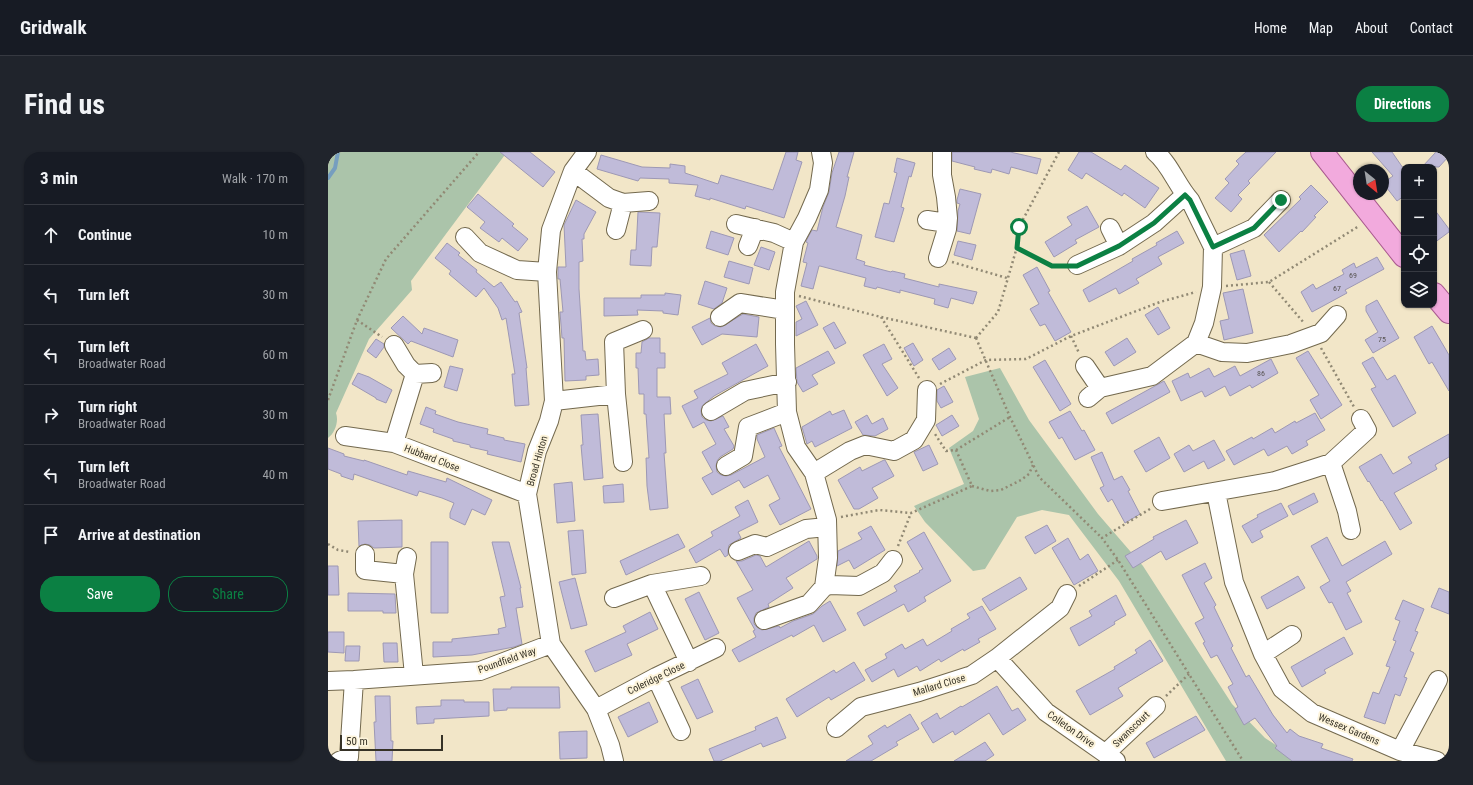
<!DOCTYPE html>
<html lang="en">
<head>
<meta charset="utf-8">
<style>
	body { margin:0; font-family:"Roboto Condensed",sans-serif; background:#20242c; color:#f1f3f6 }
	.controls { position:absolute; right:12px; top:12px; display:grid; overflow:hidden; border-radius:8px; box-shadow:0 1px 3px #0004 }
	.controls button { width:36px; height:36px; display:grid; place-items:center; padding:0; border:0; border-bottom:1px solid #363941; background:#171b24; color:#f1f3f6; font:20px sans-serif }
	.compass { position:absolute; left:1025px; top:12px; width:36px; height:36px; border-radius:50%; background:#171b24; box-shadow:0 1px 3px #0004; rotate:150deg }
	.scale { position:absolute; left:12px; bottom:10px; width:103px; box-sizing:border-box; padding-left:4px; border:2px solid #363226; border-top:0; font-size:11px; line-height:14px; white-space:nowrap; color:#363226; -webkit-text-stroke:3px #fdf4db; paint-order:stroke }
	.stop { position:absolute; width:12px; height:12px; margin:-9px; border:3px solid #0b8043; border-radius:50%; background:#fff }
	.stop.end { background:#0b8043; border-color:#fff; box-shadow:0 1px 4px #0008 }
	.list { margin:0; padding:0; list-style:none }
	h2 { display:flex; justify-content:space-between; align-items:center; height:52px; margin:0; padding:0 16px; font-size:17px }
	h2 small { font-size:13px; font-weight:400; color:#9ea1a6 }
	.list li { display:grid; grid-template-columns:26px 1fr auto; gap:12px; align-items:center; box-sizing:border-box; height:60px; padding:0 16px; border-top:1px solid #363941 }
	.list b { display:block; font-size:15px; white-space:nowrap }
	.list p { margin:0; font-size:13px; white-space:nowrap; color:#9ea1a6 }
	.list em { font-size:13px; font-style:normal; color:#9ea1a6 }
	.actions { display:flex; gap:8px; padding:12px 16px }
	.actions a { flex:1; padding:9px 0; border:1px solid #0b8043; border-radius:16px; text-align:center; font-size:14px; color:#0b8043 }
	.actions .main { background:#0b8043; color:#fff }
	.icon { flex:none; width:22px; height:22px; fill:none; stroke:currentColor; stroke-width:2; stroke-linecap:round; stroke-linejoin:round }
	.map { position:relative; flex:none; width:1121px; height:609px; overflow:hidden; border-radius:16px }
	header { display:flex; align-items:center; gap:24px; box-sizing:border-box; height:56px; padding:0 20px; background:#171b24; border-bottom:1px solid #363941 }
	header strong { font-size:19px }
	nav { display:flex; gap:22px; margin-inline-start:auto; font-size:14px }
	.intro { display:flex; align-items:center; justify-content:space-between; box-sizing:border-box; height:96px; padding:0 24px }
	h1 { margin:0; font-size:28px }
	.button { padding:10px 18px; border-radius:16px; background:#0b8043; color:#fff; font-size:14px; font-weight:700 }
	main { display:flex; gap:24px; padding:0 24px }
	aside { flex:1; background:#171b24; border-radius:16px; box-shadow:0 1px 3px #0004 }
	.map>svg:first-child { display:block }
	.green { fill:#abc4aa }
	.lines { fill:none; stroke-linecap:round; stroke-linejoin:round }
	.stream { stroke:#769ebf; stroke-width:4 }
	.building { fill:#c0bbd9; stroke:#9d98b4 }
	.minor-casing { stroke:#73694e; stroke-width:20 }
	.major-casing { stroke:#aa5b8f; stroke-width:24 }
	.path { stroke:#918974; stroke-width:2.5; stroke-dasharray:2 3; stroke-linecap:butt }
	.minor { stroke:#fff; stroke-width:18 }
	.major { stroke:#f2aadd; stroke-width:22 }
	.route { stroke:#0b8043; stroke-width:5 }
	.labels { text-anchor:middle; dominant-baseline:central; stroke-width:4; stroke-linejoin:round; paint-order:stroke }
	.number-label { font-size:8px; fill:#585453 }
	.street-label { font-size:10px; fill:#363226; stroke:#fdf4db }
</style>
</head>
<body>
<header>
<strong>Gridwalk</strong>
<nav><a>Home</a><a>Map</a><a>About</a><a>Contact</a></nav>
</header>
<div class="intro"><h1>Find us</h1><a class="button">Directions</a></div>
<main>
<aside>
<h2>3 min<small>Walk · 170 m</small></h2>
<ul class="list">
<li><svg class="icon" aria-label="ahead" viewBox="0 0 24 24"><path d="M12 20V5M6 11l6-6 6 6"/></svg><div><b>Continue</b></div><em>10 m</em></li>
<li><svg class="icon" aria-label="left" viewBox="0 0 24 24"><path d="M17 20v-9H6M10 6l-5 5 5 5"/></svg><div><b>Turn left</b></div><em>30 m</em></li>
<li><svg class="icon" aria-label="left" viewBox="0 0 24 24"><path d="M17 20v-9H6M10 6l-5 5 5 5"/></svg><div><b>Turn left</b><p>Broadwater Road</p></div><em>60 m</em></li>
<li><svg class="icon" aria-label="right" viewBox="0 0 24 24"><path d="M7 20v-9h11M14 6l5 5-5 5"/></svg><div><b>Turn right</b><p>Broadwater Road</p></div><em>30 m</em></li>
<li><svg class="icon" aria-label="left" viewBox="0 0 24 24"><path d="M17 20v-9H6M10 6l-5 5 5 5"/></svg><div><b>Turn left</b><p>Broadwater Road</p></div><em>40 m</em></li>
<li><svg class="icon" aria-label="arrive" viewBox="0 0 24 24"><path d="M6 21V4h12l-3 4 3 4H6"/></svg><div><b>Arrive at destination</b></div></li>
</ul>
<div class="actions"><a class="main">Save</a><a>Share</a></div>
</aside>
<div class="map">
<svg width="1121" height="609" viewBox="0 0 1121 609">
	<rect width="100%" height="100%" fill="#f2e6c8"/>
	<path class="green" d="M0,0H179L83,129L84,138L41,187L8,261C11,269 7,281 0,286Z
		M672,216L701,268L770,362L815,414L904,552L937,586L972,609H898L791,429L741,363L714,358L689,365L657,417L645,419L597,370L586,354L636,332L621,296L645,279L651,267L637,225Z"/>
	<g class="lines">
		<path class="stream" d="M0,26L7,16L10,0"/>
	</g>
	<path class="building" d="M172,0H202L227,20L215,35Z
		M458,0H470L468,8L474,10L456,66L418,54L417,57L382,46V48L367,44L370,33L341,31V27L312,26L310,29L269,17L273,3L314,15L342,16V12L357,14V21L390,32L393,23L445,38Z
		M511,0H526L519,25H521L517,44L508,75L534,83L528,107L537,110L536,113L563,120L564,119L577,122L576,126L611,135V132L649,140L645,152L623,146L620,156L606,152L607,147L572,138V141L549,135L548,137L536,134L538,126L492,114H491L485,137L473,134L479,111L475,110L480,91L478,90V89L484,78L489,79L495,55L501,40L504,21Z
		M624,0H682L713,7L709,22L683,15L681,22L664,17L663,21L646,17L647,15L624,9Z
		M751,0H763L793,18L797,13L831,36L817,56L796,41L794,44L758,21L754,27L740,18Z
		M918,0H948L920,29L922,31L910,43L914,47L903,60L887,46L901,31L897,27L911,12L908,9Z
		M1044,0H1064L1075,16L1076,15V44L1069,49L1055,31L1065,24Z
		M1108,0H1121V4L1111,15H1094Z
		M569,6L587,11L583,25L581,24L573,55L576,56L566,90L547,85L556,51L561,52L569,21L566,20Z
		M983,33L1000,50L986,64L988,65L974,80L973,79L951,100L936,83L973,47L971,45Z
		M632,37L653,42L642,82L629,79L630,59L632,52L629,51V48Z
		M150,42L186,72L184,74L200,87L190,99L174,86L171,90L152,76L157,70L139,55Z
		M248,48L268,60L256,82V87H254L255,109L251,110V137L255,199H257L258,208L270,207L271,223L258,224V228L237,229L236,186H234L232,160H235L232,127H230V115H238L236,73Z
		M759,54L771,75L747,88L749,91L726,105L717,90L744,73L739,65Z
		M1106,57L1121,77V80L1106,91Z
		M310,60L332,61L329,95H324L323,114L302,113L303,98H308Z
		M383,79L406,86L400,103L378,96Z
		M849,79L856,91L830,105L834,112L808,127L811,131L791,142L788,136L761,150L755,138L805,109L804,107L829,93L828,91Z
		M630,89L648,93L644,108L626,103Z
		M119,91L132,101L130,103L149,118L148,120L166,135L173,130L187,150L189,149L194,160L191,161L199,216H198L201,253L187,254L184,222H187L178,166L174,168L170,156L156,136L148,145L121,122L123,119L107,106Z
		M433,95L447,100L441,118L426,113Z
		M916,98L923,124L909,128L902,102Z
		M1049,105L1056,117L1017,138L1019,141L984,160L973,140L985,132L988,137L1016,122L1014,118L1026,111L1028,116Z
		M401,109L425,116L421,132L396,125Z
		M709,115L722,139L720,140L743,180L727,189L717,172L712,174L702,157L711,152L695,123Z
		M377,129L399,136L394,151L386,157L370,152Z
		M915,137L925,181L896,188L892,169L901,167L895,141Z
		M337,141L353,143L350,163L335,161V159L309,158L310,163L276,164V146H313V143H337Z
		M1049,148L1071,186L1045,201L1037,188L1050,180L1038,159V154Z
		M478,149L490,173L468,184V170L474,167L468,154Z
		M830,155L842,176L830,183L817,163Z
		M415,162L431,165L429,185L394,182L374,193L364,175L382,166L383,171L387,174L393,175Z
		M75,164L94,182L96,176L130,188L125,205L83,189L80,192L63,176Z
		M506,170L518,191L507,197L495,176Z
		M1104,174L1121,203V239L1104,210L1101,212L1086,185Z
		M321,186H332V201H337V216H329V245H342L343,262H336L338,301H336L340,356L322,358L319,334L318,306H321L318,262H316V242H311L310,216H308V201H313L314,190Z
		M799,186L808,200L786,214L777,200Z
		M48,187L56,192V195L48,206L39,199Z
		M585,191L595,208L586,214L576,196Z
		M428,192L440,214L386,244L374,254L373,259L374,265L378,268L383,269L395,264L401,275L396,277L406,294L405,297L392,305L389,309L388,314L389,320L393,323L398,324L403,323L437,305L429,287V283L446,276L454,294L451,295L483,357L452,373L441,353L452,347L440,323L416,336L411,328L384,343L374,326L385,320L374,300L388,292L376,270L365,276L354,254L370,246L366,239L400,222L394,211Z
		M556,192L564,207L554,212L570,236L559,244L535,203Z
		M621,196L628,207L611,218L604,207Z
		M500,199L507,211L484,223L490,232L475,240L469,230L468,216Z
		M980,199L1014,253L993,267L982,248L991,243L968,206Z
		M1045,205L1059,228L1067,223L1088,261L1065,275L1043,237L1048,235L1034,211Z
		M943,207L950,221L924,236L922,233L902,244L897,234L877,245L874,239L853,249L844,229L860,221L862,226L881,216L886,225L907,214L912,224Z
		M717,208L743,252L732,259L705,215Z
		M122,214L135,217L129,239L116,235Z
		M30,221L41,225L64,238L58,251L48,247V246L24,232Z
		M836,229L842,240L784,272L778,261Z
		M616,234L625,250L613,256L609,249V238Z
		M98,255L108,259L107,262L130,270L160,277L159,282L176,286V288L197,292L193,310L159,302L160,299L142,295V293L125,289V287L105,280L106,277L92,272Z
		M516,258L524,276L487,295L484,289L479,292L474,275L502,259L504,263Z
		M742,259L754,279L756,278L767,298L747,308L734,285L731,287L721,270Z
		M987,261L997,278L978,289L980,293L964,302L959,294L940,304L936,297L906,313L898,299L924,285L925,287L944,276L947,281L967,269L968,271Z
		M270,262L275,326L256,328L253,293H255L253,263Z
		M539,263L544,272L555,266L560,277L547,284L535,283L527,270Z
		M624,263L631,274L614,284L608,273Z
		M1121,282V305L1107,313L1109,317L1066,341L1084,371L1072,378L1054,348L1053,349L1041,329L1040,330L1031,315L1053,302L1065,322L1084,311L1080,305Z
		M831,285L842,306L818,320L806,299Z
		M886,288L897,308L880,317L876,309L856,320L846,302L861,293L865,299Z
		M601,293L610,312L595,319L586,300Z
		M0,296L16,302V304L36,309V308L79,323L80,319L118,330L119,326L164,348L157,363L144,357L137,373L122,366V361L126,351L114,346L91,339L89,344L26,322L25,328L13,324V322L0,317Z
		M774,300L786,328L794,324L802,338L800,339L812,362L797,371L784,347L780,350L772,336L776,334L763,305Z
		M556,308H557L566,324L544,336L550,346L531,357H526L510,328L532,315L534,319Z
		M244,330L247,369L229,371L226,332Z
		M295,332L296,350L276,351L275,334Z
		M986,341L990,350L965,363L960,354Z
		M420,348L430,370L410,380L413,386L401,393L400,398V403L397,405L392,397L368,411L361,398L385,384L383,380L412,364L407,355Z
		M953,351L960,364L932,379L935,385L924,391L914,374L930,365L929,363Z
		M74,368V395L46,396L42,393L37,392L31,394L30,369Z
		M858,368L870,391L838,408L833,399L805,416L797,404L826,387L825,385Z
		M719,373L728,389L707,402L697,385Z
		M543,374L557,398L526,417L521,408L509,414L510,399L534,387L530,381Z
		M255,378L258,421L244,423L240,379Z
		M596,380L623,429L596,445L598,449L580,460L576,452L536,474L529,461L569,439L566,434L592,420L591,419L595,417L579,390Z
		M350,382L357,395L298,423L292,409Z
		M999,385L1014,414L1057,389L1064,402L1018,430L1023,439L1019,441L1034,470L1018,478L1004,450L1001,451L992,435L1002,429L983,394Z
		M740,386L752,408L760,402L770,419L746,433L724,396Z
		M481,389L489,404V407L458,426L465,436L440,452L441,455L428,461L426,466V472L430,476L434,478L451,474L452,476L465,469L485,462L494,454L502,449L518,478L495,490L486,473L465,485L464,483L411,510L404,498L428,485L425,479L427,478L409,446L425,438L408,409H414L428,403L432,404L438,415Z
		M103,390H120V461H103Z
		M164,390H181L193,436H192L195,455L188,456L194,492L186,495L144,503L105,505V490H124V487L171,482L170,477L178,475L172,445L177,444Z
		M877,411L884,426L876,431L888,453L886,455L905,494L903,496L918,525L921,523L945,563L959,581L962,577L971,584L995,592L993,596L1025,607L1024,609H964L947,596L949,594L927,566L916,573L907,557L910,555L900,535L905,532L889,503L883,506L875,491L877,490L867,471L876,466L854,423Z
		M0,414H10L11,443H0Z
		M970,424L977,436L939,457L933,445Z
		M692,425L699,437L662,459L654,447Z
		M247,426L259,473L243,477L231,430Z
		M1111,436L1121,440V462L1103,455Z
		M371,440L391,481L377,488L357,447Z
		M20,441L67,442L68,461H55V459H20Z
		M788,443L798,463L786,470L787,472L751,494L742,476L764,464L761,459Z
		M1075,448L1096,457L1087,479L1090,480L1082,499L1086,501L1076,525L1079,526L1072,544L1067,542L1057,572L1036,565L1045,540L1051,542L1062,515L1058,514L1068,489L1065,488L1072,469L1067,467Z
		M654,454L668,477L650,487L652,490L636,499L635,497L613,510L611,507L592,519L589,514L570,525L566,517L544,530L537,518L559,506L557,502L574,492L577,497L595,487L599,494L624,479L623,477L642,466L639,462Z
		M322,460L330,477L299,492L304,503L267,520L257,499L298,480L295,474Z
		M0,480H16V501L0,500Z
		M1016,485L1025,502L996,518L998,521L974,535L963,515Z
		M822,488L835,509L790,536L795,544L762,563L748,539L787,517L786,515L809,501L807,498Z
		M55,491H69L70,510H56Z
		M18,494H32L31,509H17Z
		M526,510L537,528L503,548L501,545L469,565L458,547L506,518L508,521Z
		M370,527L385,560L369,567L353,535Z
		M669,534L684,559L690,556L698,568L675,583L661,561L627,583L625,579L605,591L593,571L609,561L612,567L633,554L634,555Z
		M183,535H231L232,556H179V558L166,559L165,537H183Z
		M47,544H62L63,589H65L64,609H48L46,570H48Z
		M113,548H136V550H161V564L106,567V571L89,572L88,555L113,554Z
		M321,550L330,570L300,585L290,565Z
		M582,562L591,577L568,590L570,593L543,609H518L545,592L540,584L557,573L559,576Z
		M868,564L877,578L826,606L818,591Z
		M449,565L458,586L435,595L433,591L392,609H386L381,597L428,578L427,575Z
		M259,579V606L232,607L231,580Z
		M657,590L666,603L657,609H626Z"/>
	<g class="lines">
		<defs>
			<path id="minor" d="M259,0L245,19L223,78L219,120L226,249L221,269L209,299L199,342L223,492L268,557L282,593L286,609
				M245,19L281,46L295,51L321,49
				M599,68L619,71
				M408,72L446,81L466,90
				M782,76L791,94
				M288,78L295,51
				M137,85L152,101L189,118L219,120
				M420,94L427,76
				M885,95L926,76L953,48
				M610,106L619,77L620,66L618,45L614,23V0
				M749,113L791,94L826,71L857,43
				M392,165L412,151L457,158
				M868,191L894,200L919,201L963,192L993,181L1009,163
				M66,193L78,213L87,222L66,291L199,342
				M757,214L772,236
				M87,222L104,221
				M760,246L772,236L824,224L868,191L876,171L884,135L885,95L862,48C849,34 842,12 827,0
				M226,249L288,242
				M383,259L417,239L459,230
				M17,284L66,291
				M295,310L288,242L286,190L315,178
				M398,314L415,304L420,275L459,260
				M486,321L522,299L537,293L566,299L586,288L598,268L599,238
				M888,340L906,430L935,502L954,537L984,561L1072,599L1109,609
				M834,349L947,329L1003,311
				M1023,378L1019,359L1003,311L1039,278L1033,267
				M410,399L427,392L439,395L478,377L499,375
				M37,402V418L76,422L86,523
				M76,422L79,405
				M324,432L361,510
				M496,435L502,433L531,434L555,421L565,408
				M286,446L324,432L373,424
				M436,468L481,452L496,435L500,406L499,368L486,321L468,295L459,260L457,192V140L466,90L479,66L491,38L495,11L493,0
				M935,502L964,483
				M669,506L718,560L788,609
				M328,525L353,579
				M0,529L26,528L152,519L223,492
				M268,557L328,525L388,496
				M508,576L533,555L591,540L644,523L669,506L732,456L739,442
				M1072,599L1110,528
				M778,601L828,554
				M11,609L21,605L26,528"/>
			<path id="major" d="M994,0L1076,104
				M1106,142L1121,160"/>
		</defs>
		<use href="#minor" class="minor-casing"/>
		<use href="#major" class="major-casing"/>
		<path class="path" d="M689,95L724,114H734
			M624,110L679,126
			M941,130L976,171
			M898,134L941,130L1031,74
			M471,144L553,165L648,186
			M553,165L591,226
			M29,168L54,185
			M743,184L751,201
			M648,186L682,265L711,325L774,386
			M648,186L670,160L689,95L691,75L731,0
			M993,196L1026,255
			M612,232L658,208L698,207L743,184L832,150L868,140
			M0,248L29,168L58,107L151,0
			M628,298L682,265
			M644,334L662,339L673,338L693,328L701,322L705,313
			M822,357L774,386L790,408L915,609
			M513,365L551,358L583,361L644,334L628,298L618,299L607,282
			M0,392L10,398L22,400
			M570,394L583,361
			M751,434L790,408
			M838,544L861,522"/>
		<use href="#minor" class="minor"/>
		<use href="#major" class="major"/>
	</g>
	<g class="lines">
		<path class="route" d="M691,75L689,96L724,114H749L791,94L826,71L857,43L862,48L885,95L926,76L953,48"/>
	</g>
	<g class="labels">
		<g class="number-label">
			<text x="1025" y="123">69</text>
			<text x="1009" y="136">67</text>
			<text x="1054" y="187">75</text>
			<text x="933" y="221">86</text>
		</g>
		<g class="street-label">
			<text transform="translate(104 306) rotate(21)">Hubbard Close</text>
			<text transform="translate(209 309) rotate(-74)">Broad Hinton</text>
			<text transform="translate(179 508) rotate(-19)">Poundfield Way</text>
			<text transform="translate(328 526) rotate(-26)">Coleridge Close</text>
			<text transform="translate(611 533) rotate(-17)">Mallard Close</text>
			<text transform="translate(743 577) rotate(35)">Colleton Drive</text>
			<text transform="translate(803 577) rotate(-44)">Swanscourt</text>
			<text transform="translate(1021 577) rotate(23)">Wessex Gardens</text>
		</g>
	</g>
</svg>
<div class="controls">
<button>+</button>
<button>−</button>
<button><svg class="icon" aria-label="locate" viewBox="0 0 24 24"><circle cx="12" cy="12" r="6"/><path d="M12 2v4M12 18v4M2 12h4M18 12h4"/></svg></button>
<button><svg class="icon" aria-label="layers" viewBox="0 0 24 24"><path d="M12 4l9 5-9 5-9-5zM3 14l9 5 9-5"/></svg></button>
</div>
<svg class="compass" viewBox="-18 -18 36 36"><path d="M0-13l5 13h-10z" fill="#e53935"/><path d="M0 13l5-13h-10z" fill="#9ea1a6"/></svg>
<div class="scale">50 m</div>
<div class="stop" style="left:691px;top:75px"></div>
<div class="stop end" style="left:953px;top:48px"></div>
</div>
</main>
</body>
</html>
